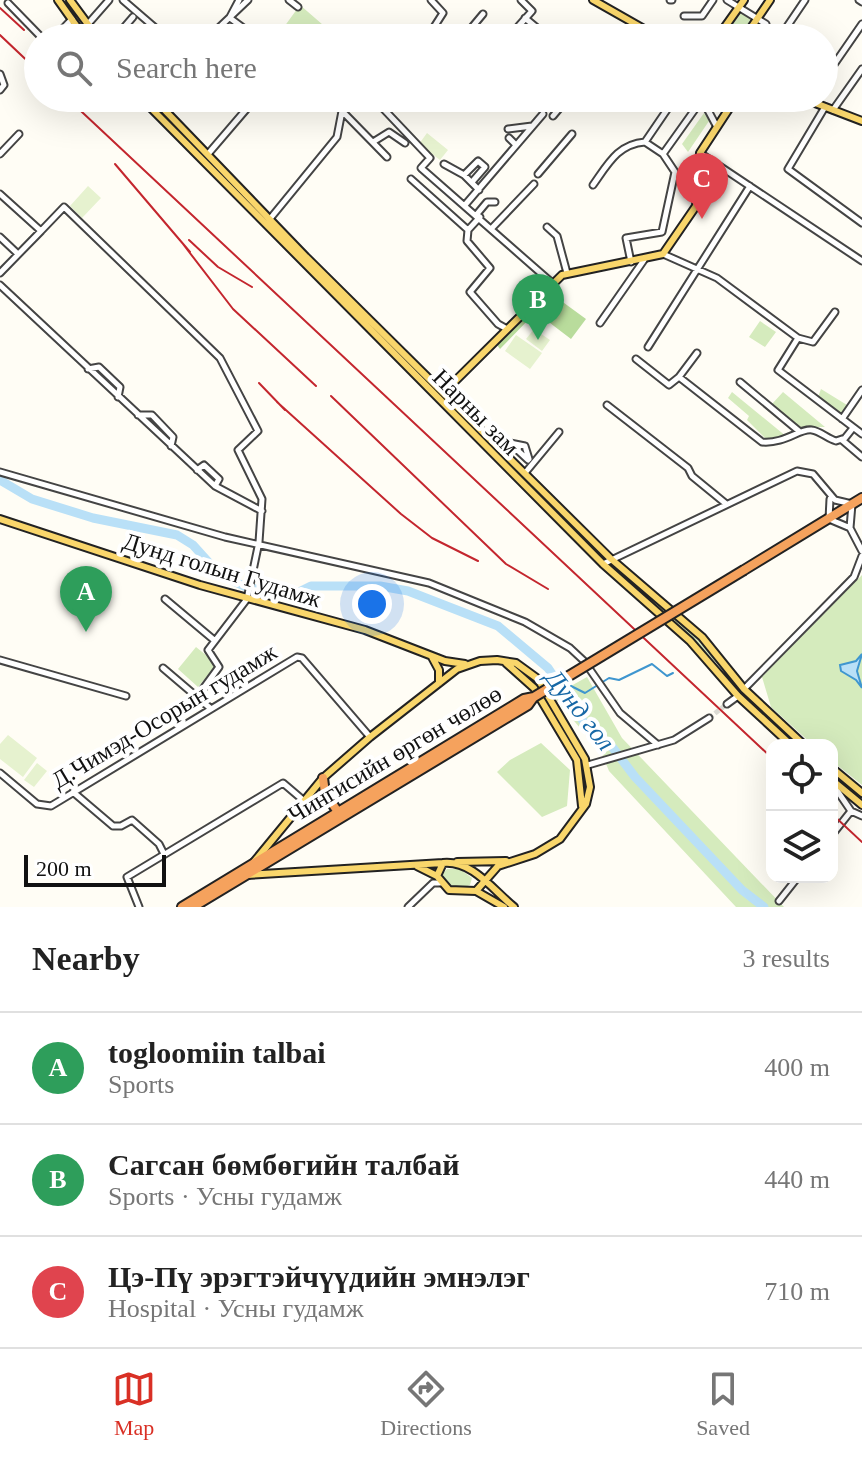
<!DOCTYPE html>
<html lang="en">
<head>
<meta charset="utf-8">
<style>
	body { margin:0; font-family:"Times New Roman",serif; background:#f2f2f2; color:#222 }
	.controls { position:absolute; right:24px; bottom:24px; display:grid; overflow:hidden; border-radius:16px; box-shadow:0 8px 32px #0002 }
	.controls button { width:72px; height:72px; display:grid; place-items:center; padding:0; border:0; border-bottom:2px solid #e0e0e0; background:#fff; color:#222; font:40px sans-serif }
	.scale { position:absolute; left:24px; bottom:20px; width:142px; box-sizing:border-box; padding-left:8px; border:4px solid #111; border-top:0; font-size:22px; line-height:28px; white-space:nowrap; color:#111; -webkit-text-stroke:6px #fff; paint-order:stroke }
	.you { position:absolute; left:372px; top:604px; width:28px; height:28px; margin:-20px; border:6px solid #fff; border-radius:50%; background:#1a73e8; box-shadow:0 0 0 12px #1a73e833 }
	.badge { display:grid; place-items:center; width:52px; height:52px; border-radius:50%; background:#d93025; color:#fff; font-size:26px; font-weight:700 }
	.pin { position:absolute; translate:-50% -66px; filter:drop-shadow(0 2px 4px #0008) }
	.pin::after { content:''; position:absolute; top:42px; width:28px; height:24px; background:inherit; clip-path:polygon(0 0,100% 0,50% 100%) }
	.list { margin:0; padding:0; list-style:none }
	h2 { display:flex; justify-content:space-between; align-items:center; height:104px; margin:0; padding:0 32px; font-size:34px }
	h2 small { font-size:26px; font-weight:400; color:#767676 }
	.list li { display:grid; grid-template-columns:52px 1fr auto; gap:24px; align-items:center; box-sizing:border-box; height:112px; padding:0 32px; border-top:2px solid #e0e0e0 }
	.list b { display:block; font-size:30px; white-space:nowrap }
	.list p { margin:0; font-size:26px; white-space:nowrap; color:#767676 }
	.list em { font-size:26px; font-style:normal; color:#767676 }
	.icon { flex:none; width:44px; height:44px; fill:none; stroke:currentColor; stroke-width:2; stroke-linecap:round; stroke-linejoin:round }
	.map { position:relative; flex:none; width:862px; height:907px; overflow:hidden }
	.search { position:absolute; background:#fff; box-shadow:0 8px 32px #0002; left:24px; right:24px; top:24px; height:88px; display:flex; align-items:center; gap:20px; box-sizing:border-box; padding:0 28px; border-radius:44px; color:#767676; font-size:30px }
	.sheet { height:440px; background:#fff }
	nav { display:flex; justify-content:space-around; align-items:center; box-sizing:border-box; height:112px; border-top:2px solid #e0e0e0; background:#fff; font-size:22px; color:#767676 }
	nav a { display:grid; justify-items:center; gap:4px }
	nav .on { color:#d93025 }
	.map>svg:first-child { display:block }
	.green { fill:#d5ebbd }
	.forest { fill:#b9dc9c }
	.pitch { fill:#e6f2cf }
	.water { fill:#b9e0f7; stroke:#3f96cf; stroke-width:2 }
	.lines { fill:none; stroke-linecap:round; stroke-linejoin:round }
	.stream { stroke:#3f96cf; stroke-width:2 }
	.river { stroke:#b9e0f7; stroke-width:9 }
	.minor-tunnel { stroke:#dbdad3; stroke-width:5; stroke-dasharray:5 2.5; stroke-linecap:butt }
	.minor-casing { stroke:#444; stroke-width:9 }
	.major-casing { stroke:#222; stroke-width:10 }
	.highway-casing { stroke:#222; stroke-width:12 }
	.minor { stroke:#fff; stroke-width:5 }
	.major { stroke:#f9d66b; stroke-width:6 }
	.highway { stroke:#f5a25d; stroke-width:8 }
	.rail { stroke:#c4262e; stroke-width:2 }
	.highway-bridge-casing { stroke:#222; stroke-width:12; stroke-linecap:butt }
	.highway-bridge { stroke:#f5a25d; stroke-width:8 }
	.labels { text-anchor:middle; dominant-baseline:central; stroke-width:8; stroke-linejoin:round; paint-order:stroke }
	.street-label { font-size:24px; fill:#111; stroke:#fff }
	.water-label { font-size:26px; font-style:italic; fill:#1768a6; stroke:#fff }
</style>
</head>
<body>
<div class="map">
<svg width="862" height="907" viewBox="0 0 862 907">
	<rect width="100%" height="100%" fill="#fffdf5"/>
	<path class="green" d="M300,5L338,38H276Z
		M741,13L750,17L752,24L742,38H723Z
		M704,113L709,121L688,152L682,144Z
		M760,321L776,332L765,347L749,337Z
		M821,389L847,405L841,414L818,397Z
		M732,392L787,437L766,439L747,420L749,416L728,398Z
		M783,392L825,427H799L772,404Z
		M448,404H451L576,530L564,520Z
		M616,570L680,620L735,683L693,638Z
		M862,575V785L832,761V745H813L771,707L762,677Z
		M196,647L217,664L198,687L178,669Z
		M587,677L622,738L784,907H736L609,771L602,754L553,696Z
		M541,743L570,770L567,806L542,817L497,772L510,760Z
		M447,869H460L472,878L470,885C459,890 447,887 441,875Z"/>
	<path class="forest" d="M549,292L586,319L571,339L533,310L534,314L500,349L497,345Z"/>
	<path class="pitch" d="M427,133L448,150L440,160L419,144Z
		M88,186L101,198L82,218L70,206Z
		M534,329L550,340L542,351L526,339Z
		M516,335L542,353L530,369L505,351Z
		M8,735L37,758L23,777L0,759V744Z
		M37,763L47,771L34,787L24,780Z"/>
	<path class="water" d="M862,654L857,671L862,688L856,680L841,671L840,665L856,661Z"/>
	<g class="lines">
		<path class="stream" d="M563,682L585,693L609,678L619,680L652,664L667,676L673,673"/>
		<path class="river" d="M0,480L32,499L93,518L177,535L193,545L220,575L246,587L291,596L311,586H380L408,591L498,626L548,668L587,727L613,748L635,777L742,890L764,907"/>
		<path class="minor-tunnel" d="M709,718L727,704"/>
		<defs>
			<path id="minor" d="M123,0L167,38
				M289,0L298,7
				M670,0H672
				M727,0L766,24
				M859,0L862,2
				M8,3L42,38
				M684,16H702L713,0
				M230,17L239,0
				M230,18L257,38
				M525,18L549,38
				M88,24L109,0
				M123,28L135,38
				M516,29L532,11L521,0
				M776,30L788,38
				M782,34L805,0
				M54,38L72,19
				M115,38L133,17
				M208,38L248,0
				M427,38L443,13L431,0
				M463,38L483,14
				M824,61L833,66L862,24
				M0,74L4,85L0,90
				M824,78L827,79L833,66
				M329,98L342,111L353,98
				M378,98L376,101L430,158L421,168L551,282
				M702,99L717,127
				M825,107L788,169L862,223
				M833,110L862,69
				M553,116L568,98
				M508,129L532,126
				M509,138L516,145
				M373,142L389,132L405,143
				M700,153L862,261
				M0,154L19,134
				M208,154L256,98
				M663,154L703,98
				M444,164L464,175L479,190
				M538,174L572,134
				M464,175L478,161L485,167L472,182
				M411,179L468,230L480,217
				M593,185C608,164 618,144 645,142
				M0,194L41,231L0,273
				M465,205L543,114
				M477,214L487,202H495
				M269,220L337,137L342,111L387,157
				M547,227L557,236L567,273
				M492,228L534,184
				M468,230L467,241L490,268L470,292L498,324L507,329
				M41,231L64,207L220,358L258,431L238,450L262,499L259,542L247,599L208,650L219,667L197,697
				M0,237L18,254
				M663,254L717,278L798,338L813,342L835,312
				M631,262L626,238L662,232L675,172L663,154L645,142L675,98
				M0,285L215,486L262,511
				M600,323L644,260
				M798,338L778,370L862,434
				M648,347L750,186
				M697,353L679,377L762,442C785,444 800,428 812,430C820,431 828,439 836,441L845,438L853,428
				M636,359L669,385L679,377
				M88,369L99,367L120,387L118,397
				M740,382L800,432
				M607,405L688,468L692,476L725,503
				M138,415H152L173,437L171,446
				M842,419L862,390
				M499,433L528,460
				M842,440L862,457
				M510,443L525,446L529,459
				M197,470L204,465L219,479L215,486
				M0,472L225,537L429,583L525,622L570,648L584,661L620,713L658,745
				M525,473L559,432
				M830,499L829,519L848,527
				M603,564L797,471L813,474L835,500L852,504L850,528L862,551
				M165,599L214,640
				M0,660L126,696
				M163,668L210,708
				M744,689L854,577L862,556
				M727,704L738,696
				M588,765L674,740L709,718
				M0,773L37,804L51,806L297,657L302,658L370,737
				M832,783L851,811L862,816
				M73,792L113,826H121L132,820L159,844L164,854
				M832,835L851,811
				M779,901L798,877
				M139,907L127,877L283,783L303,800
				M408,907L433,883H440"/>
			<path id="major" d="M58,0L85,38
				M70,0L98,38
				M593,0L660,38
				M717,38L744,0
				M744,38L770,0
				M141,98L603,564L690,641L738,696L791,745
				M153,98L306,257L610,558L702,637L744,689L804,745
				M802,98L862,121
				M443,393L562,275L663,254L696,206L700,153L736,98
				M0,519L200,585L365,630L445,661L465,664
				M432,657L439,670V683
				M506,663L534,688L577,760L582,806
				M832,768L862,793
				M832,780L862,805
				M254,862L323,778L370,737L457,669L480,661L497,660L516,663L538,679L585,759L590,787L586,804L560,839L535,854L498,866L476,891L449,890L437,876L417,866
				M457,862L506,861
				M247,875L443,863
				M437,876L443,863C472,860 493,890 514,907
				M476,891L504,907"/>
			<path id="highway" d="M744,570L862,498
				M323,778L325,793L338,812
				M182,907L524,699L534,697
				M193,907L528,705L533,698"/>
		</defs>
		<use href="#minor" class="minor-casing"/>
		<use href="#major" class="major-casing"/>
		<use href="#highway" class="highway-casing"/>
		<use href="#minor" class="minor"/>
		<use href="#major" class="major"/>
		<use href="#highway" class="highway"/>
		<path class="rail" d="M0,8L24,30
			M0,35L38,71
			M67,98L772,758
			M115,164L190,252
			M189,240L218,267L252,287
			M183,244L233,309L316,386
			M259,383L285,410
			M331,396L506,564L548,589
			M277,402L401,514L432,538L478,561
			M832,814L862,842"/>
		<defs>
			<path id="highway-bridge" d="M534,697L744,570"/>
		</defs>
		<use href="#highway-bridge" class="highway-bridge-casing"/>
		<use href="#highway-bridge" class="highway-bridge"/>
	</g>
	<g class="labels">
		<g class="street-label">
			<text transform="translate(476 412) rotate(45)">Нарны зам</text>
			<text transform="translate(222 570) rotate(17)">Дунд голын Гудамж</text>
			<text transform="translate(164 716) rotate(-31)">Д.Чимэд-Осорын гудамж</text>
			<text transform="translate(395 754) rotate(-31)">Чингисийн өргөн чөлөө</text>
		</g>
		<g class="water-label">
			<text transform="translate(580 710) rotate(52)">Дунд гол</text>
		</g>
	</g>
</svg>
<div class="controls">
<button><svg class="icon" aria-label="locate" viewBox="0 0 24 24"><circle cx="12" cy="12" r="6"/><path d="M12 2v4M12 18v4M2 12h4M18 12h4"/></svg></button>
<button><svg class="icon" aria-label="layers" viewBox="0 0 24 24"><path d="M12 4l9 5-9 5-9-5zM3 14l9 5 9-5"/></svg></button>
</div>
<div class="scale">200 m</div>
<div class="you"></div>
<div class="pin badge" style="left:86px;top:632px;background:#2e9e5b">A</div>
<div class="pin badge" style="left:538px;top:340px;background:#2e9e5b">B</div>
<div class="pin badge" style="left:702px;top:219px;background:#e0444e">C</div>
<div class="search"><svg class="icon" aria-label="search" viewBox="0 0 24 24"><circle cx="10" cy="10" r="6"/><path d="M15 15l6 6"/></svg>Search here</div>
</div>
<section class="sheet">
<h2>Nearby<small>3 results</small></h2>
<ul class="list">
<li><span class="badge" style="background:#2e9e5b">A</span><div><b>togloomiin talbai</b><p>Sports</p></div><em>400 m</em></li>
<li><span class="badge" style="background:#2e9e5b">B</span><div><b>Сагсан бөмбөгийн талбай</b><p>Sports · Усны гудамж</p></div><em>440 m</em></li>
<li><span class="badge" style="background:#e0444e">C</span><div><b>Цэ-Пү эрэгтэйчүүдийн эмнэлэг</b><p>Hospital · Усны гудамж</p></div><em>710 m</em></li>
</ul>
</section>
<nav>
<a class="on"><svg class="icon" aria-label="map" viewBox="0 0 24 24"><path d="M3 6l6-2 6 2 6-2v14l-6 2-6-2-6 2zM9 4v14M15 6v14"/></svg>Map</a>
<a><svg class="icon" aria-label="directions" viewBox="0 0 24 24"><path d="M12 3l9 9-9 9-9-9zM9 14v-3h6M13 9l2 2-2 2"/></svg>Directions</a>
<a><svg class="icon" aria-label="saved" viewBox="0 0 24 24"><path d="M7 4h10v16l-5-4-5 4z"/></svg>Saved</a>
</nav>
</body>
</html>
